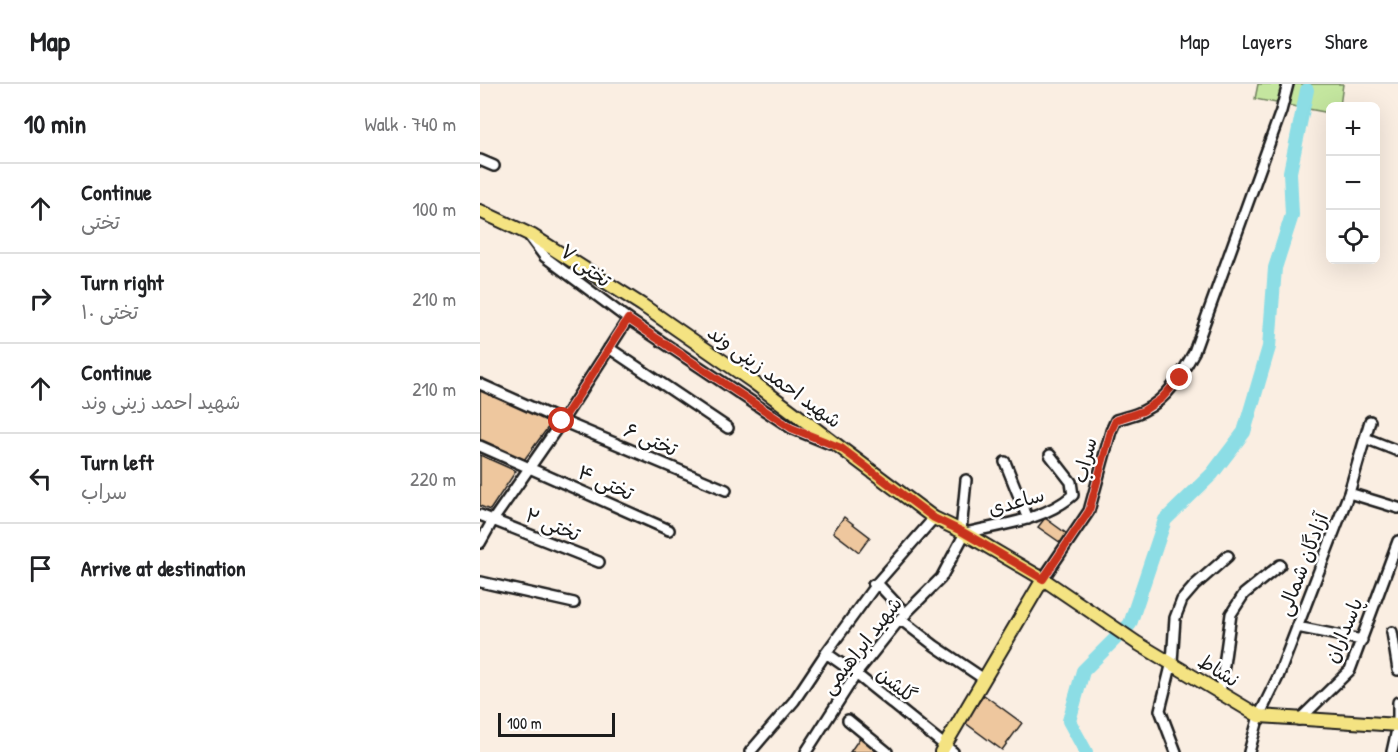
<!DOCTYPE html>
<html lang="en">
<head>
<meta charset="utf-8">
<style>
	body { margin:0; font-family:"Patrick Hand","Playpen Sans Arabic",sans-serif; background:#f6f6f6; color:#202124 }
	.controls { position:absolute; right:18px; top:18px; display:grid; overflow:hidden; border-radius:9px; box-shadow:0 6px 24px #0002 }
	.controls button { width:54px; height:54px; display:grid; place-items:center; padding:0; border:0; border-bottom:2px solid #e0e0e0; background:#fff; color:#202124; font:30px sans-serif }
	.scale { position:absolute; left:18px; bottom:15px; width:117px; box-sizing:border-box; padding-left:6px; border:3px solid #1c1c1c; border-top:0; font-size:16px; line-height:21px; white-space:nowrap; color:#1c1c1c; -webkit-text-stroke:4px #fff; paint-order:stroke }
	.stop { position:absolute; width:18px; height:18px; margin:-14px; border:4px solid #c8321e; border-radius:50%; background:#fff }
	.stop.end { background:#c8321e; border-color:#fff; box-shadow:0 2px 6px #0008 }
	.list { margin:0; padding:0; list-style:none }
	h2 { display:flex; justify-content:space-between; align-items:center; height:78px; margin:0; padding:0 24px; font-size:26px }
	h2 small { font-size:20px; font-weight:400; color:#757577 }
	.list li { display:grid; grid-template-columns:39px 1fr auto; gap:18px; align-items:center; box-sizing:border-box; height:90px; padding:0 24px; border-top:2px solid #e0e0e0 }
	.list b { display:block; font-size:22px; white-space:nowrap }
	.list p { margin:0; font-size:20px; white-space:nowrap; color:#757577 }
	.list em { font-size:20px; font-style:normal; color:#757577 }
	.icon { flex:none; width:33px; height:33px; fill:none; stroke:currentColor; stroke-width:2; stroke-linecap:round; stroke-linejoin:round }
	.map { position:relative; flex:none; width:918px; height:668px; overflow:hidden }
	header { display:flex; align-items:center; gap:36px; box-sizing:border-box; height:84px; padding:0 30px; background:#fff; border-bottom:2px solid #e0e0e0 }
	header strong { font-size:28px }
	nav { display:flex; gap:33px; margin-inline-start:auto; font-size:21px }
	main { display:flex }
	aside { flex:1; background:#fff }
	.map>svg:first-child { display:block }
	.green { fill:#c4e69f; stroke:#70815e; stroke-width:1.5 }
	.lines { fill:none; stroke-linecap:round; stroke-linejoin:round }
	.river { stroke:#8cdde5; stroke-width:14 }
	.building { fill:#eec79e; stroke:#1c1c1c; stroke-width:1.5 }
	.minor-casing { stroke:#1c1c1c; stroke-width:14 }
	.major-casing { stroke:#1c1c1c; stroke-width:16 }
	.minor { stroke:#fff; stroke-width:9 }
	.major { stroke:#f4e382; stroke-width:12 }
	.route { stroke:#c8321e; stroke-width:8 }
	.labels { text-anchor:middle; dominant-baseline:central; stroke-width:5; stroke-linejoin:round; paint-order:stroke }
	.street-label { font-size:20px; fill:#1c1c1c; stroke:#fff }
</style>
</head>
<body>
<header>
<strong>Map</strong>
<nav><a>Map</a><a>Layers</a><a>Share</a></nav>
</header>
<main>
<aside>
<h2>10 min<small>Walk · 740 m</small></h2>
<ul class="list">
<li><svg class="icon" aria-label="ahead" viewBox="0 0 24 24"><path d="M12 20V5M6 11l6-6 6 6"/></svg><div><b>Continue</b><p>تختی</p></div><em>100 m</em></li>
<li><svg class="icon" aria-label="right" viewBox="0 0 24 24"><path d="M7 20v-9h11M14 6l5 5-5 5"/></svg><div><b>Turn right</b><p>تختی ۱۰</p></div><em>210 m</em></li>
<li><svg class="icon" aria-label="ahead" viewBox="0 0 24 24"><path d="M12 20V5M6 11l6-6 6 6"/></svg><div><b>Continue</b><p>شهید احمد زینی وند</p></div><em>210 m</em></li>
<li><svg class="icon" aria-label="left" viewBox="0 0 24 24"><path d="M17 20v-9H6M10 6l-5 5 5 5"/></svg><div><b>Turn left</b><p>سراب</p></div><em>220 m</em></li>
<li><svg class="icon" aria-label="arrive" viewBox="0 0 24 24"><path d="M6 21V4h12l-3 4 3 4H6"/></svg><div><b>Arrive at destination</b></div></li>
</ul>
</aside>
<div class="map">
<svg width="918" height="668" viewBox="0 0 918 668">
	<rect width="100%" height="100%" fill="#faeee2"/>
	<filter id="ink" filterUnits="userSpaceOnUse"><feTurbulence type="fractalNoise" baseFrequency=".0167" numOctaves="2"/><feDisplacementMap in="SourceGraphic" scale="12" xChannelSelector="R" yChannelSelector="G"/><feConvolveMatrix kernelMatrix="1 2 1 2 8 2 1 2 1" color-interpolation-filters="sRGB"/></filter>
	<g filter="url(#ink)">
		<path class="green" d="M778,0H863L860,22H850V29L775,15Z"/>
		<g class="lines">
			<path class="river" d="M606,668L589,637L603,587L650,540L685,436L732,390L764,348L789,263L795,184L812,131L810,88L827,6"/>
		</g>
		<path class="building" d="M0,305L72,338L44,376L0,358Z
			M0,371L36,387L10,426L0,422Z
			M364,433L390,453L379,468L353,448Z
			M565,434L587,450L581,459L558,443Z
			M504,611L542,639L522,666L484,638Z
			M381,652L402,668H370Z"/>
		<g class="lines">
			<defs>
				<path id="minor" d="M0,76L14,82
					M50,153L65,173L148,235L311,344L350,360
					M129,264L248,344
					M0,300L82,337L246,406
					M885,354L918,367
					M0,362L189,446
					M525,378L548,435
					M869,409L918,424
					M0,431L119,478
					M481,447L486,396
					M0,459L13,436L82,337L148,235
					M563,495L609,427L631,347L636,336C645,333 655,331 663,327C688,315 702,290 714,268L801,27L808,0
					M1,498L94,519
					M393,501L397,499L426,530
					M420,535L455,562L504,595
					M817,543L882,556
					M912,548L918,586
					M346,569L376,590L473,668
					M740,610L751,530L764,510L800,481
					M368,636L407,668
					M819,636L870,586L918,457
					M270,668L314,617L346,569L397,499L454,434
					M326,668L376,590L420,535L461,494L485,449C522,440 563,437 593,411L591,398L570,371
					M696,668L680,626L692,578L695,534L702,516L715,501L748,472
					M769,668L779,632L798,593L869,409L890,337
					M912,668L918,641V618"/>
				<path id="major" d="M0,127L53,152L162,221L273,298L454,434L481,447L563,495L657,559L779,632L918,641
					M461,668L563,495"/>
			</defs>
			<use href="#minor" class="minor-casing"/>
			<use href="#major" class="major-casing"/>
			<use href="#minor" class="minor"/>
			<use href="#major" class="major"/>
		</g>
	</g>
	<g class="lines" filter="url(#ink)">
		<path class="route" d="M82,337L148,235L311,344L361,364L454,434L481,447L563,495L609,427L631,347L636,336L663,327L681,315L700,294"/>
	</g>
	<g class="labels">
		<g class="street-label">
			<text transform="translate(106 181) rotate(37)">تختی ۷</text>
			<text transform="translate(295 292) rotate(36)">شهید احمد زینی وند</text>
			<text transform="translate(171 355) rotate(23)">تختی ۶</text>
			<text transform="translate(604 376) rotate(-76)">سراب</text>
			<text transform="translate(126 398) rotate(24)">تختی ۴</text>
			<text transform="translate(536 417) rotate(-16)">ساعدی</text>
			<text transform="translate(73 440) rotate(22)">تختی ۲</text>
			<text transform="translate(822 480) rotate(-69)">آزادگان شمالی</text>
			<text transform="translate(863 546) rotate(-67)">پاسداران</text>
			<text transform="translate(381 561) rotate(-52)">شهید ابراهیمی</text>
			<text transform="translate(739 586) rotate(32)">نشاط</text>
			<text transform="translate(417 600) rotate(39)">گلشن</text>
		</g>
	</g>
</svg>
<div class="controls">
<button>+</button>
<button>−</button>
<button><svg class="icon" aria-label="locate" viewBox="0 0 24 24"><circle cx="12" cy="12" r="6"/><path d="M12 2v4M12 18v4M2 12h4M18 12h4"/></svg></button>
</div>
<div class="scale">100 m</div>
<div class="stop" style="left:82px;top:337px"></div>
<div class="stop end" style="left:700px;top:294px"></div>
</div>
</main>
</body>
</html>
